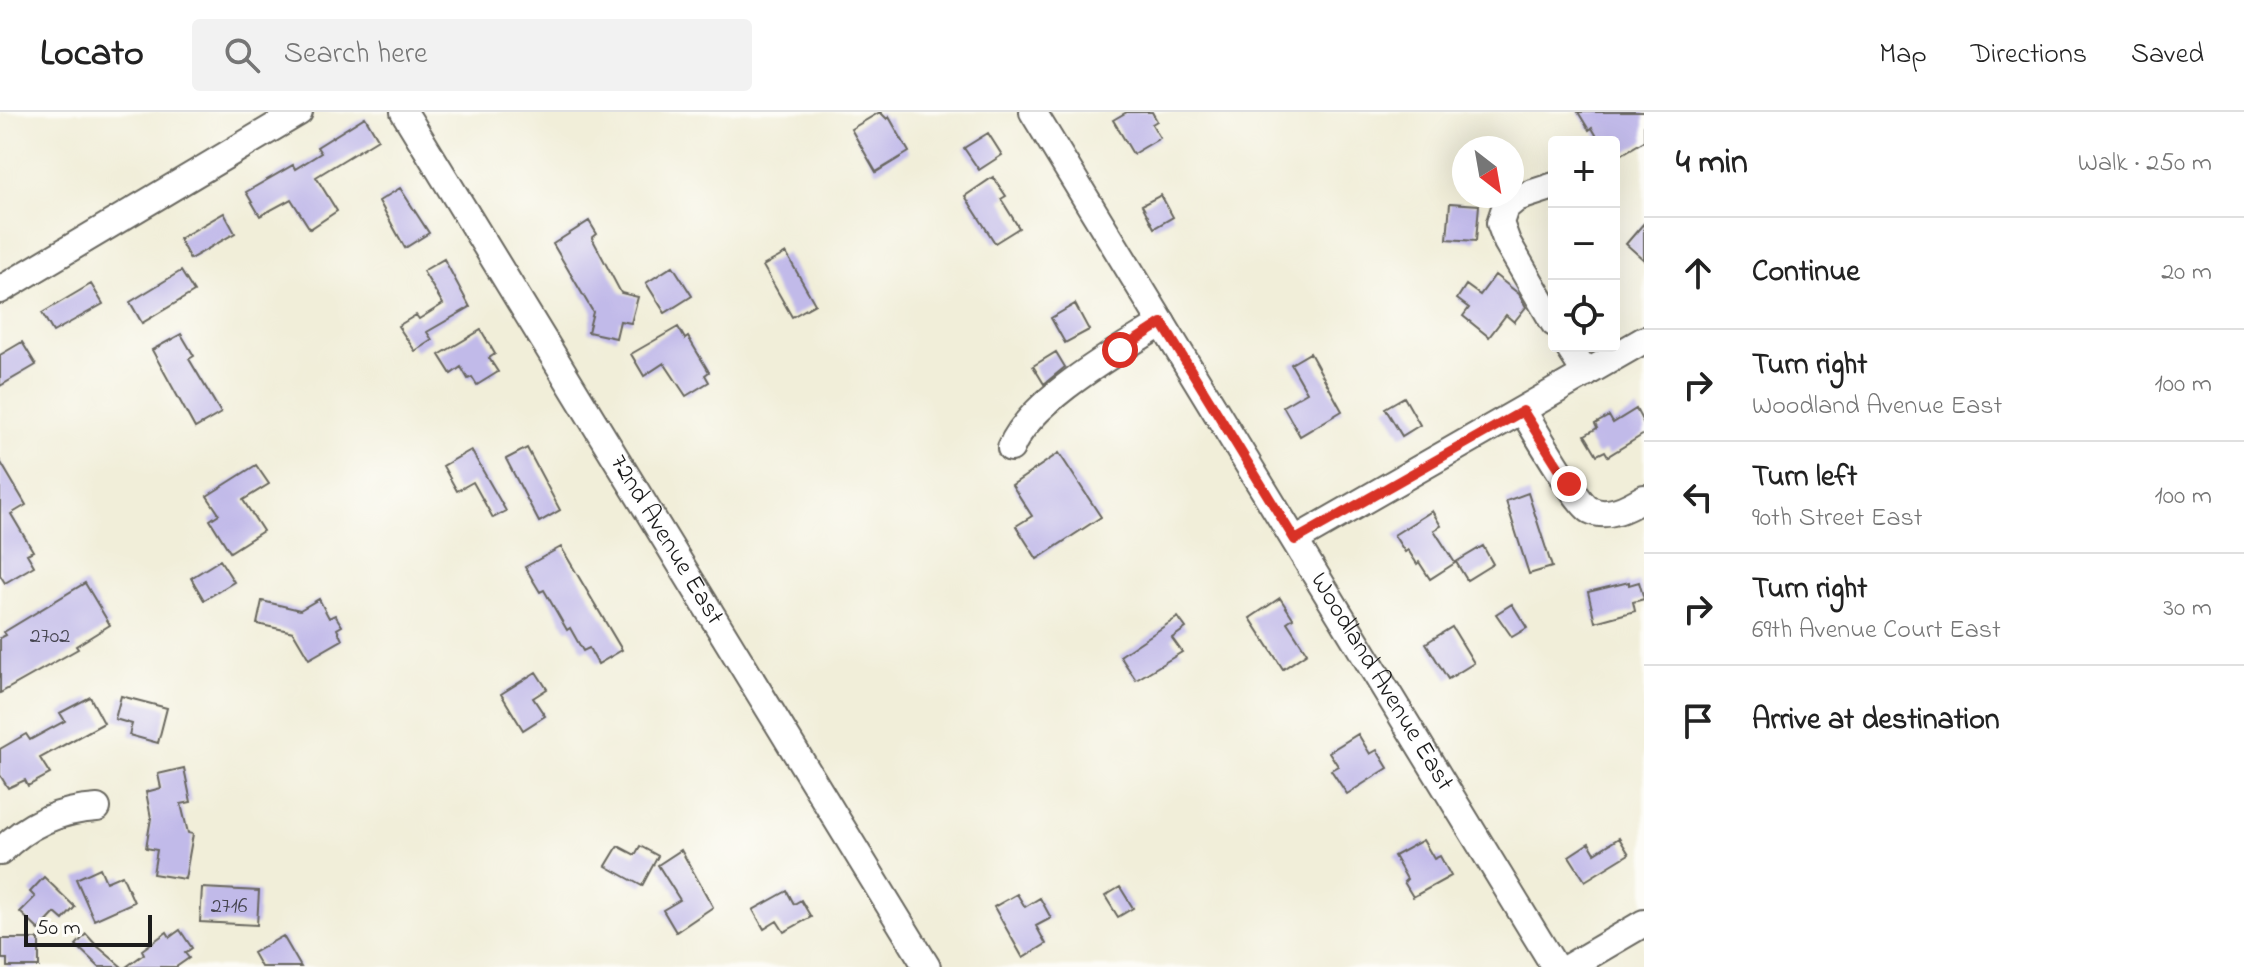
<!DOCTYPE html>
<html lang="en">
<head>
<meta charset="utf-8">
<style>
	body { margin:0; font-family:"Indie Flower",sans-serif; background:#f2f2f2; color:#222 }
	.controls { position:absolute; right:24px; top:24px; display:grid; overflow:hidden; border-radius:8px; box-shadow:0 8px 32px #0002 }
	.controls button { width:72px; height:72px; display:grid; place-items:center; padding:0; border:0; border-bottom:2px solid #e0e0e0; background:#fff; color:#222; font:40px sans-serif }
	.compass { position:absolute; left:1452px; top:24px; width:72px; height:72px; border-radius:50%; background:#fff; box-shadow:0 8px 32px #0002; rotate:149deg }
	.scale { position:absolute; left:24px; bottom:20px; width:128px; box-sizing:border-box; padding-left:8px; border:4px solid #1c1c1c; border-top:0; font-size:22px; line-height:28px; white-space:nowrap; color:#1c1c1c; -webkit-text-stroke:6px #fdfcf7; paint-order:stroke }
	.stop { position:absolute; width:24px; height:24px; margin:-18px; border:6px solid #d93025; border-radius:50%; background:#fff }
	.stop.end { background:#d93025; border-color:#fff; box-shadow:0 2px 8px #0008 }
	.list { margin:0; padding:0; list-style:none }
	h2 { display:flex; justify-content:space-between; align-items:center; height:104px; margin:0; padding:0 32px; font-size:34px }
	h2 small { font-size:26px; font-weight:400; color:#767676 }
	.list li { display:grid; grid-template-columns:52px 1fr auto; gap:24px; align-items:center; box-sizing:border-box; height:112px; padding:0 32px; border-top:2px solid #e0e0e0 }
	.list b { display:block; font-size:30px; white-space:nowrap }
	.list p { margin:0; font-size:26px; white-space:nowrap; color:#767676 }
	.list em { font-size:26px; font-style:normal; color:#767676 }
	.icon { flex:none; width:44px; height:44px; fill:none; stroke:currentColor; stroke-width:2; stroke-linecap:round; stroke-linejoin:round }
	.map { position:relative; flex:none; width:1644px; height:855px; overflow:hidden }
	header { display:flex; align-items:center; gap:48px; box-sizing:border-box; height:112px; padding:0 40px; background:#fff; border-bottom:2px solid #e0e0e0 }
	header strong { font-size:38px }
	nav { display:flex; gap:44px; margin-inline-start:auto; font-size:28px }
	.search { width:560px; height:72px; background:#f2f2f2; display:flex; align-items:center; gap:20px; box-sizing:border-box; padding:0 28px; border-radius:8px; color:#767676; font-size:30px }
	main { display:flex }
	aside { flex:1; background:#fff }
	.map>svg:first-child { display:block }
	.building { fill:#c1bae9 }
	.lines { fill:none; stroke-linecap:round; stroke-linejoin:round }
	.minor-casing { stroke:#67665e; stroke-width:30 }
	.minor { stroke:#fff; stroke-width:26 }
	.route { stroke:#d93025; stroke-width:10 }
	.labels { text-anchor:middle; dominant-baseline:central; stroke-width:6; stroke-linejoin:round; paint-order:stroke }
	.number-label { font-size:22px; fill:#45444f }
	.street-label { font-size:26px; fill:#1c1c1c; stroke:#fdfcf7 }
</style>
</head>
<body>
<header>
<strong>Locato</strong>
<div class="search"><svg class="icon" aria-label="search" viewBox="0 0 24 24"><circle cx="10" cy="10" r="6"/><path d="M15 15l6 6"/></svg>Search here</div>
<nav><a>Map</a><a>Directions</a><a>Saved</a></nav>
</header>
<main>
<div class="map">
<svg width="1644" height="855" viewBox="0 0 1644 855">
	<rect width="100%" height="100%" fill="#fdfcf7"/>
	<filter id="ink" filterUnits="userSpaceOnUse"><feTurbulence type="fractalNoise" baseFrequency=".0125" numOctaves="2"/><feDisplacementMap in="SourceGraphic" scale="16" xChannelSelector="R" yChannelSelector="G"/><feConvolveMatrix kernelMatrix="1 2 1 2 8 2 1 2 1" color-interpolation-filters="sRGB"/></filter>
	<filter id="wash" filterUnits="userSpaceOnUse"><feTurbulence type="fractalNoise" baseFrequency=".006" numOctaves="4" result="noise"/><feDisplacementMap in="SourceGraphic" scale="32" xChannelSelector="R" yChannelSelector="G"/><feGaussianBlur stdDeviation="1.8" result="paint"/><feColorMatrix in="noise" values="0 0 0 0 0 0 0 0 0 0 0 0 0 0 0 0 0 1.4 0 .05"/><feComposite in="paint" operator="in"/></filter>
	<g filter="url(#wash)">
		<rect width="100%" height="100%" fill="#f1eed9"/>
		<g id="blocks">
			<path class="building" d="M880,0L887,7L889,5L909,40L876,60L851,17Z
				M1127,0H1152L1157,9L1152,12L1160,26L1133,42L1113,8Z
				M1578,0H1644V29L1614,47V30H1600L1592,16L1589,18Z
				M365,5L378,27L316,65L337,99L310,117L291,87L260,104L246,80L293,53L295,57L321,41L317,35Z
				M988,21L1002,43L979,58L964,36Z
				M993,65L1006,84L1001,87L1019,116L995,131L965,84Z
				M400,76L429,121L405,136L379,89Z
				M1161,83L1173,105L1154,116L1142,93Z
				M1450,91L1479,93L1476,129L1447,127Z
				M224,101L235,121L190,147L179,127Z
				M589,109L597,122L592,126L621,181L638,185L631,211L620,209L616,226L588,220L593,200L553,132Z
				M1644,111V148L1626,132Z
				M786,141L815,192L792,205L763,154Z
				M444,147L470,195L427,220L432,228L415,239L398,214L416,203L419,207L443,192L423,159Z
				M673,154L692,184L665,201L646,171Z
				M181,159L194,180L142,211L130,190Z
				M1495,163L1519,182L1526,195L1514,210L1506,203L1489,225L1463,204L1469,196L1457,187L1466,173L1480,183Z
				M91,172L103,192L53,220L42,201Z
				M1075,192L1089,218L1065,231L1051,206Z
				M678,215L685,227L688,225L709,260L705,263L709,270L686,284L664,251L644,264L631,242Z
				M481,218L495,242L489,246L498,260L477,273L472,265L468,267L461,255L451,262L439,243Z
				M181,222L194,244L189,247L221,301L195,316L152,238Z
				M22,230L36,253L0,274V243Z
				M1056,240L1065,255L1044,272L1033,254Z
				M1310,241L1342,299L1300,324L1283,294L1307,280L1291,252Z
				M1404,285L1420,313L1402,324L1385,296Z
				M1636,297L1644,312V322L1608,344L1605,339L1597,343L1585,323L1597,316L1595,312L1609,304L1613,311Z
				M527,336L560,398L539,410L506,347Z
				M471,338L506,399L493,406L473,370L457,379L443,354Z
				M1059,341L1101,405L1037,447L1016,414L1032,404L1012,373Z
				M0,349L26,393L11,402L33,439L27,442L34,454L5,471L0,463Z
				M256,353L269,372L243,388L263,419L230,440L210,408L219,402L207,384Z
				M1528,381L1552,455L1529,462L1506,389Z
				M1432,399L1441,414L1434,418L1455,451L1430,467L1419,450L1417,452L1408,438L1405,440L1394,423Z
				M1483,434L1493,452L1467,468L1456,450Z
				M561,435L622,538L598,552L589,536L583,539L570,516L567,518L544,478L540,480L525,455Z
				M220,448L234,470L204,488L191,466Z
				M1629,470V473L1639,470L1644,487L1633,490L1635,499L1595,510L1588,480Z
				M85,471L110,513L76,534L78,537L0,581V526L6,523L4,520Z
				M1280,486L1293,506L1287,510L1307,541L1283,557L1250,506Z
				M319,487L329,506L335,503L342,514L337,517L342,528L309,547L293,520L257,512L262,489L300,498Z
				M1512,492L1527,516L1512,525L1496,502Z
				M1178,505L1186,516L1172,526L1182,540L1136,568L1120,544Z
				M1452,515L1474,551L1448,567L1426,531Z
				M536,560L547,577L533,586L545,604L523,618L501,582Z
				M121,584L167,596L158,631L129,623L132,612L115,607Z
				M90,585L104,611L40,646L50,662L28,674L25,668L8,676L0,663V637L26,622L30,628L65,609L60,601Z
				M1358,622L1370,642L1377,638L1388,656L1347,682L1331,658L1338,654L1329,640Z
				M184,656L191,690L181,692L188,721L193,722L185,767L153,762L157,738L146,736L151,706L146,680L161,676L158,662Z
				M1619,726L1629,742L1585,769L1569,744L1589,731L1595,741Z
				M1423,728L1434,747L1440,744L1451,764L1413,785L1404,770L1407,767L1394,744Z
				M618,734L635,743L640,734L658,744L642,774L606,754Z
				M681,738L713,795L676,820L663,798L680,788L658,753Z
				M100,756L106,770L122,763L134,790L94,808L76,767Z
				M44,765L75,795L63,808L55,801L39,818L20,800L35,785L30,780Z
				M1120,775L1133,796L1118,805L1105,784Z
				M202,776L259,779L257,813L200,810Z
				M787,779L794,792L801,788L811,805L784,820L777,809L764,817L753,798Z
				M1017,782L1025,795L1040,786L1051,806L1036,814L1046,832L1023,846L994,795Z
				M180,818L192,836L185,841L189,846L176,855H126L144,842L142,838L167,820L170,825Z
				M86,822L96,833L122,855H99L76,833Z
				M283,824L301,855H261L253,841Z
				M2,827H39V855H7V847H2Z"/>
		</g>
	</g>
	<g filter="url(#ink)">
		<use href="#blocks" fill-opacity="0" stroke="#67665e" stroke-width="2"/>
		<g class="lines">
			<defs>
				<g id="minor">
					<path id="s1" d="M404,0L927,855"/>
					<path id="s2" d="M1033,0L1555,855"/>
					<path d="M1554,74L1517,86L1505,96L1500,111L1507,130L1554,211"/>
					<path d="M0,178L299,0"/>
					<path d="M1568,234L1586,262"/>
					<path d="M1523,299C1534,317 1577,391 1590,398C1608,407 1629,395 1644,386"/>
					<path d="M1011,336C1030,288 1118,239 1162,211"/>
					<path d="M1295,428L1644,228"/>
					<path d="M0,740C27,712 59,698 97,696"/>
					<path d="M1569,855L1644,811"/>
				</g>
			</defs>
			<use href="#minor" class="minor-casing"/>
			<use href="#minor" class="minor"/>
		</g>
	</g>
	<g class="lines" filter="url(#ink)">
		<path class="route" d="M1120,238L1162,211L1295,428L1523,299L1569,372"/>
	</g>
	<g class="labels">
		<g class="number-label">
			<text x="50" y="525">2702</text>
			<text x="229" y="795">2716</text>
		</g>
		<g class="street-label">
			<text stroke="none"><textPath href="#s1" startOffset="502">72nd Avenue East</textPath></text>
			<text stroke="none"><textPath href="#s2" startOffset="668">Woodland Avenue East</textPath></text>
		</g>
	</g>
</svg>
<div class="controls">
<button>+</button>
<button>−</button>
<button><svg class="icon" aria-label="locate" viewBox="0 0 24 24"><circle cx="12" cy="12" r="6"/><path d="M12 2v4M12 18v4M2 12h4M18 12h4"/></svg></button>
</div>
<svg class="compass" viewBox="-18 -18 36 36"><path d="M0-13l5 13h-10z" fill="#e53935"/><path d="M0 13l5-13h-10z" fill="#767676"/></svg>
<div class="scale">50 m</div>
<div class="stop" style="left:1120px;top:238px"></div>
<div class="stop end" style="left:1569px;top:372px"></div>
</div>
<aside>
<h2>4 min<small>Walk · 250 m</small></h2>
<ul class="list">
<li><svg class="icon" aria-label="ahead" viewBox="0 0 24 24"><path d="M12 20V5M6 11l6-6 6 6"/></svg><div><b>Continue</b></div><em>20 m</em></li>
<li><svg class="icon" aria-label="right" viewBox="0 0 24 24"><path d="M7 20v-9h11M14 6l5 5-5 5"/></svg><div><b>Turn right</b><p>Woodland Avenue East</p></div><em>100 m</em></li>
<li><svg class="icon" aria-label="left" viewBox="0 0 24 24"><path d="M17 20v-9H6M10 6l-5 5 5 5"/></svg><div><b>Turn left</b><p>90th Street East</p></div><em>100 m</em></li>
<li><svg class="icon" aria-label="right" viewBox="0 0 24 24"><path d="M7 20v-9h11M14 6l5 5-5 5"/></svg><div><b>Turn right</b><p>69th Avenue Court East</p></div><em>30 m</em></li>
<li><svg class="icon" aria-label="arrive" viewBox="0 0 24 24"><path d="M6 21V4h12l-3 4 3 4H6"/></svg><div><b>Arrive at destination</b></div></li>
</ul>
</aside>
</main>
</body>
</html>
